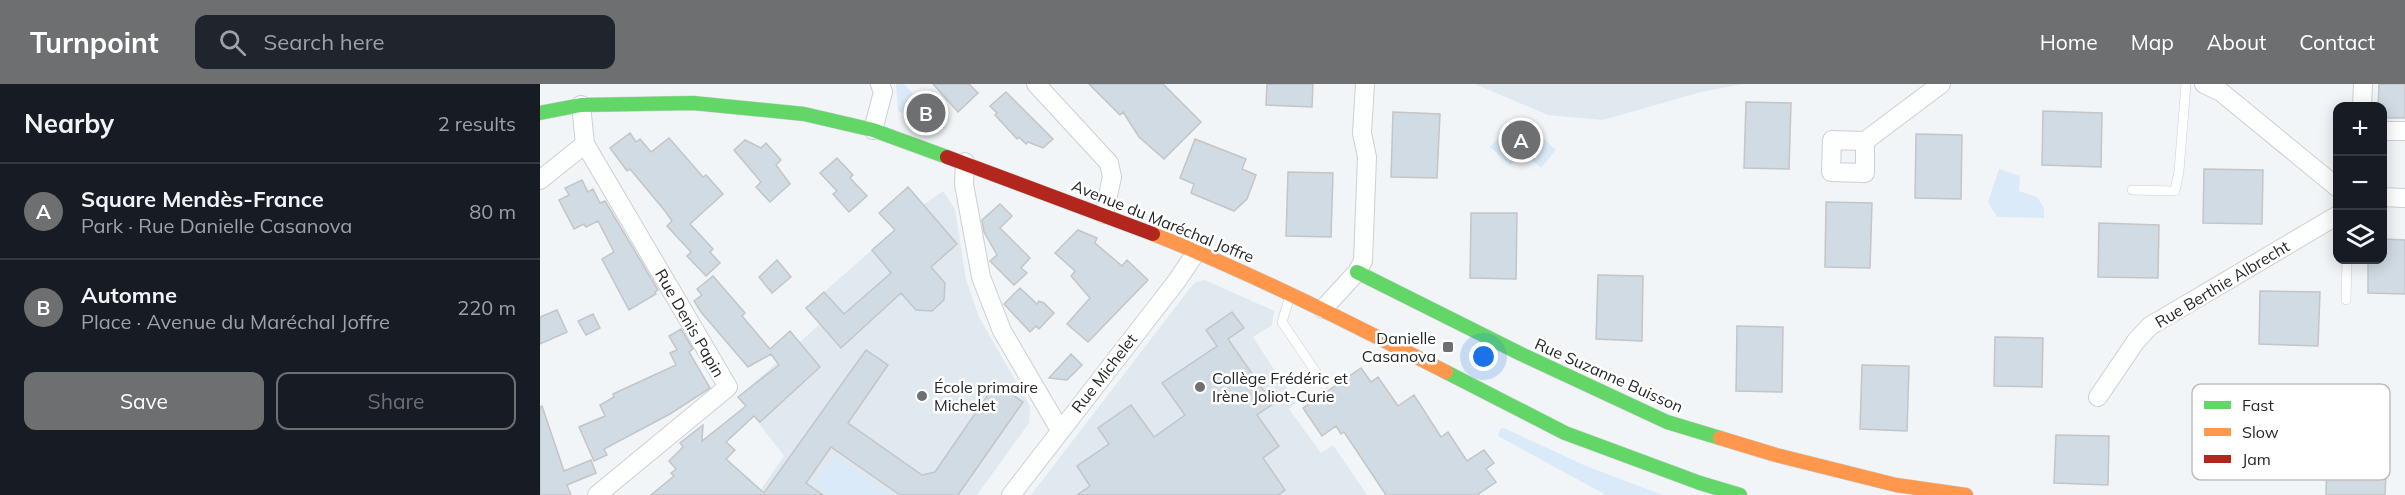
<!DOCTYPE html>
<html lang="en">
<head>
<meta charset="utf-8">
<style>
	body { margin:0; font-family:Mulish,sans-serif; background:#20242c; color:#f1f3f6 }
	.controls { position:absolute; right:18px; top:18px; display:grid; overflow:hidden; border-radius:12px; box-shadow:0 3px 15px #0003 }
	.controls button { width:54px; height:54px; display:grid; place-items:center; padding:0; border:0; border-bottom:2px solid #363941; background:#171b24; color:#f1f3f6; font:30px sans-serif }
	.you { position:absolute; left:944px; top:273px; width:21px; height:21px; margin:-15px; border:4px solid #fff; border-radius:50%; background:#1a73e8; box-shadow:0 0 0 9px #1a73e833 }
	.badge { display:grid; place-items:center; width:39px; height:39px; border-radius:50%; background:#6d6f71; color:#fff; font-size:20px; font-weight:700 }
	.pin { position:absolute; translate:-50% -50%; border:3px solid #fff; box-shadow:0 2px 6px #0006 }
	.list { margin:0; padding:0; list-style:none }
	h2 { display:flex; justify-content:space-between; align-items:center; height:78px; margin:0; padding:0 24px; font-size:26px }
	h2 small { font-size:20px; font-weight:400; color:#9ea1a6 }
	.list li { display:grid; grid-template-columns:39px 1fr auto; gap:18px; align-items:center; box-sizing:border-box; height:96px; padding:0 24px; border-top:2px solid #363941 }
	.list b { display:block; font-size:22px; white-space:nowrap }
	.list p { margin:0; font-size:20px; white-space:nowrap; color:#9ea1a6 }
	.list em { font-size:20px; font-style:normal; color:#9ea1a6 }
	.actions { display:flex; gap:12px; padding:18px 24px }
	.actions a { flex:1; padding:14px 0; border:2px solid #6d6f71; border-radius:12px; text-align:center; font-size:21px; color:#6d6f71 }
	.actions .main { background:#6d6f71; color:#fff }
	.icon { flex:none; width:33px; height:33px; fill:none; stroke:currentColor; stroke-width:2; stroke-linecap:round; stroke-linejoin:round }
	.map { position:relative; flex:none; width:1865px; height:411px; overflow:hidden }
	header { display:flex; align-items:center; gap:36px; box-sizing:border-box; height:84px; padding:0 30px; background:#6d6f71; color:#fff }
	header strong { font-size:28px }
	nav { display:flex; gap:33px; margin-inline-start:auto; font-size:21px }
	.search { width:420px; height:54px; background:#20242c; display:flex; align-items:center; gap:15px; box-sizing:border-box; padding:0 21px; border-radius:12px; color:#9ea1a6; font-size:22px }
	main { display:flex }
	aside { flex:1; background:#171b24 }
	.map>svg:first-child { display:block }
	.built { fill:#e1e9f0 }
	.green { fill:#dbeaf8 }
	.building { fill:#d1dbe3; stroke:#c3c5c7; stroke-width:1.5 }
	.lines { fill:none; stroke-linecap:round; stroke-linejoin:round }
	.lane-casing { stroke:#cdcfd1; stroke-width:10 }
	.street-casing { stroke:#cdcfd1; stroke-width:20 }
	.fast-casing { stroke:#cdcfd1; stroke-width:15 }
	.slow-casing { stroke:#cdcfd1; stroke-width:15 }
	.jam-casing { stroke:#cdcfd1; stroke-width:15 }
	.lane { stroke:#fdfefe; stroke-width:9 }
	.street { stroke:#fdfefe; stroke-width:18 }
	.fast { stroke:#63d668; stroke-width:14 }
	.slow { stroke:#ff974d; stroke-width:14 }
	.jam { stroke:#b3261e; stroke-width:14 }
	.poi-dot { fill:#6d6f71; stroke:#fff; stroke-width:2 }
	.labels { text-anchor:middle; dominant-baseline:central; stroke-width:5; stroke-linejoin:round; paint-order:stroke }
	.street-label { font-size:16px; fill:#252729; stroke:#fff }
	.poi-label { font-size:16px; fill:#252729; stroke:#fff; text-anchor:start }
	.key { fill:#fff; stroke:#bebebf; stroke-width:1.5 }
	.key-label { font-size:16px; fill:#252729 }
</style>
</head>
<body>
<header>
<strong>Turnpoint</strong>
<div class="search"><svg class="icon" aria-label="search" viewBox="0 0 24 24"><circle cx="10" cy="10" r="6"/><path d="M15 15l6 6"/></svg>Search here</div>
<nav><a>Home</a><a>Map</a><a>About</a><a>Contact</a></nav>
</header>
<main>
<aside>
<h2>Nearby<small>2 results</small></h2>
<ul class="list">
<li><span class="badge">A</span><div><b>Square Mendès-France</b><p>Park · Rue Danielle Casanova</p></div><em>80 m</em></li>
<li><span class="badge">B</span><div><b>Automne</b><p>Place · Avenue du Maréchal Joffre</p></div><em>220 m</em></li>
</ul>
<div class="actions"><a class="main">Save</a><a>Share</a></div>
</aside>
<div class="map">
<svg width="1865" height="411" viewBox="0 0 1865 411">
	<rect width="100%" height="100%" fill="#f2f5f7"/>
	<path class="built" d="M935,0H1203L1161,8L1063,36L1008,31Z
		M403,107L415,125L426,195L439,233L490,322L489,339L437,411H217L244,372L198,313L280,240L266,224L383,121Z
		M665,196L734,227L732,241L713,253L756,319L749,325L781,369L793,361L827,411H491L654,199Z"/>
	<path class="green" d="M356,0H364L406,45L358,27Z
		M985,38L1016,66L1001,84L983,68L970,81L950,63L969,43L976,48Z
		M1459,85L1480,92L1479,107L1497,113L1504,124V134L1457,133L1448,118Z
		M964,344L1046,382L1123,411H1066L958,352L960,345Z
		M294,373L349,411H291L275,400Z"/>
	<path class="building" d="M393,0H429L438,9L418,28Z
		M549,0H623L661,38L624,75L599,53L583,28L580,31Z
		M727,0H773L772,23L726,21Z
		M1839,0H1865V34H1842V22H1838Z
		M466,8L513,55L503,64L488,58L486,60L479,53L477,55L455,31L457,29L450,22Z
		M1206,18L1251,19L1249,85L1204,84Z
		M1503,27L1562,29L1561,83L1502,81Z
		M853,28L900,30L897,94L851,93Z
		M90,49L96,58L100,55L111,68L129,54L163,93L166,91L183,110L150,140L173,165L170,168L180,179L166,192L147,172L151,168L127,142L132,137L125,127L90,85L87,87L70,64Z
		M1376,50L1422,51L1421,115L1375,114Z
		M655,55L706,75L702,85L716,91L707,115L694,127L651,109L654,100L640,94Z
		M205,56L221,64L226,59L241,76L236,81L250,100L230,118L216,103L221,98L194,66Z
		M297,74L313,91L310,94L327,112L309,128L293,110L297,107L280,89Z
		M1664,85L1723,86L1722,140L1663,139Z
		M748,88L793,89L791,153L746,152Z
		M42,96L48,108L53,105L60,119L65,117L118,206L115,208L116,210L89,226L62,175L74,168L58,137L46,143L44,140L34,145L19,116L29,111L25,104Z
		M368,103L417,160L391,183L405,199L404,216L392,227L376,226L361,209L301,264L266,224L284,208L304,230L351,189L332,166L355,146L339,129Z
		M1286,118L1332,119L1330,184L1285,183Z
		M460,120L472,132L460,144L490,174L481,184L487,189L474,201L450,177L457,171L444,148L442,136Z
		M931,129H977L976,195L930,194Z
		M1559,139L1619,141L1618,194L1558,193Z
		M538,146L557,154L555,159L582,182L587,176L608,196L548,258L527,240L550,214L531,192L535,187L515,169Z
		M1842,155L1865,156V210L1828,209V176H1842Z
		M237,176L251,193L232,209L219,193Z
		M1058,191L1103,192L1102,257L1056,255Z
		M173,192L205,229L202,232L230,265L250,247L280,283L220,338L214,332L186,358L195,366L186,375L224,409L326,266L348,281L308,339L382,391L395,388L456,299L483,318L418,411H360L291,363L266,399L283,411H111L134,392L131,389L136,385L129,377L143,363L140,359L163,341L162,357L206,322L198,313L239,281L231,270L208,283L161,228L154,217L162,211L157,205Z
		M480,204L497,220L499,217L504,219L514,229L499,245L496,242L490,248L464,220Z
		M1720,207L1780,208L1778,262L1719,260Z
		M17,226L27,248L0,260V233Z
		M692,228L704,244L688,255L733,320L717,331L739,362L723,374L745,406L738,411H537L550,402L537,382L569,360L558,344L591,321L614,353L645,331L622,299L677,262L666,246Z
		M53,230L60,244L46,251L38,237Z
		M1197,242L1243,243L1242,308L1196,307Z
		M141,245L153,265L149,268L170,304L130,330L64,365L67,371L54,377L39,343L65,332L60,321L74,313L73,310L136,281L130,269L137,266L129,252Z
		M1455,253L1503,254L1502,303L1454,302Z
		M531,270L542,281L527,296L509,294Z
		M1322,281L1369,282L1367,347L1320,345Z
		M821,284L831,298L838,293L858,322L874,311L901,353L908,348L927,377L944,366L954,379L946,385L956,398L937,411H846L804,348L801,350L796,342L782,352L763,324Z
		M2,322L24,387L51,376L56,389L27,401L31,411H0V323Z
		M1516,351L1569,352L1568,401L1514,399Z
		M1787,366L1847,368L1845,411H1786Z"/>
	<g class="lines">
		<defs>
			<path id="lane" d="M1592,106L1635,107L1639,87L1646,0
				M750,212L742,238L784,300
				M1806,216L1807,176"/>
			<path id="street" d="M496,0L569,79L572,93L564,130
				M1664,0L1681,8L1798,104
				M41,21L45,60L188,303L57,411
				M1822,22L1823,0
				M333,46L343,8L340,0
				M1842,47H1865
				M1325,57V89L1291,88L1292,56L1325,57L1401,0
				M425,78L424,100L441,193L462,247L520,346
				M0,96L45,60
				M1842,113L1865,114
				M783,225L817,188L823,177L827,73L822,49L825,0
				M1558,313L1596,257L1610,242L1798,131
				M471,411L636,198L657,167"/>
			<path id="fast" d="M0,29L41,21L153,19L264,30L333,46L407,73
				M817,188L981,270L1127,338L1180,354
				M906,288L1025,349L1160,399L1200,411"/>
			<path id="slow" d="M613,150C714,190 810,239 906,288
				M1180,354L1236,371L1356,401L1426,411"/>
			<path id="jam" d="M407,73L613,150"/>
		</defs>
		<use href="#lane" class="lane-casing"/>
		<use href="#street" class="street-casing"/>
		<use href="#fast" class="fast-casing"/>
		<use href="#slow" class="slow-casing"/>
		<use href="#jam" class="jam-casing"/>
		<use href="#lane" class="lane"/>
		<use href="#street" class="street"/>
		<use href="#fast" class="fast"/>
		<use href="#slow" class="slow"/>
		<use href="#jam" class="jam"/>
	</g>
	<g class="poi-dot">
		<rect x="902" y="257" width="12" height="12" rx="3"/>
		<circle cx="660" cy="303" r="6"/>
		<circle cx="382" cy="312" r="6"/>
	</g>
	<g class="labels">
		<g class="street-label">
			<text transform="translate(623 137) rotate(22)">Avenue du Maréchal Joffre</text>
			<text transform="translate(1682 200) rotate(-31)">Rue Berthie Albrecht</text>
			<text transform="translate(150 239) rotate(60)">Rue Denis Papin</text>
			<text transform="translate(564 289) rotate(-52)">Rue Michelet</text>
			<text transform="translate(1069 291) rotate(24)">Rue Suzanne Buisson</text>
		</g>
		<g class="poi-label">
			<text x="896" y="254" text-anchor="end">Danielle<tspan x="896" dy="18">Casanova</tspan></text>
			<text x="672" y="294">Collège Frédéric et<tspan x="672" dy="18">Irène Joliot-Curie</tspan></text>
			<text x="394" y="303">École primaire<tspan x="394" dy="18">Michelet</tspan></text>
		</g>
	</g>
	<rect x="1652" y="300" width="198" height="96" rx="9" class="key"/>
	<rect x="1664" y="317" width="27" height="8" fill="#63d668"/>
	<rect x="1664" y="344" width="27" height="8" fill="#ff974d"/>
	<rect x="1664" y="371" width="27" height="8" fill="#b3261e"/>
	<g class="key-label">
		<text x="1702" y="327">Fast</text>
		<text x="1702" y="354">Slow</text>
		<text x="1702" y="381">Jam</text>
	</g>
</svg>
<div class="controls">
<button>+</button>
<button>−</button>
<button><svg class="icon" aria-label="layers" viewBox="0 0 24 24"><path d="M12 4l9 5-9 5-9-5zM3 14l9 5 9-5"/></svg></button>
</div>
<div class="you"></div>
<div class="pin badge" style="left:981px;top:56px">A</div>
<div class="pin badge" style="left:386px;top:29px">B</div>
</div>
</main>
</body>
</html>
